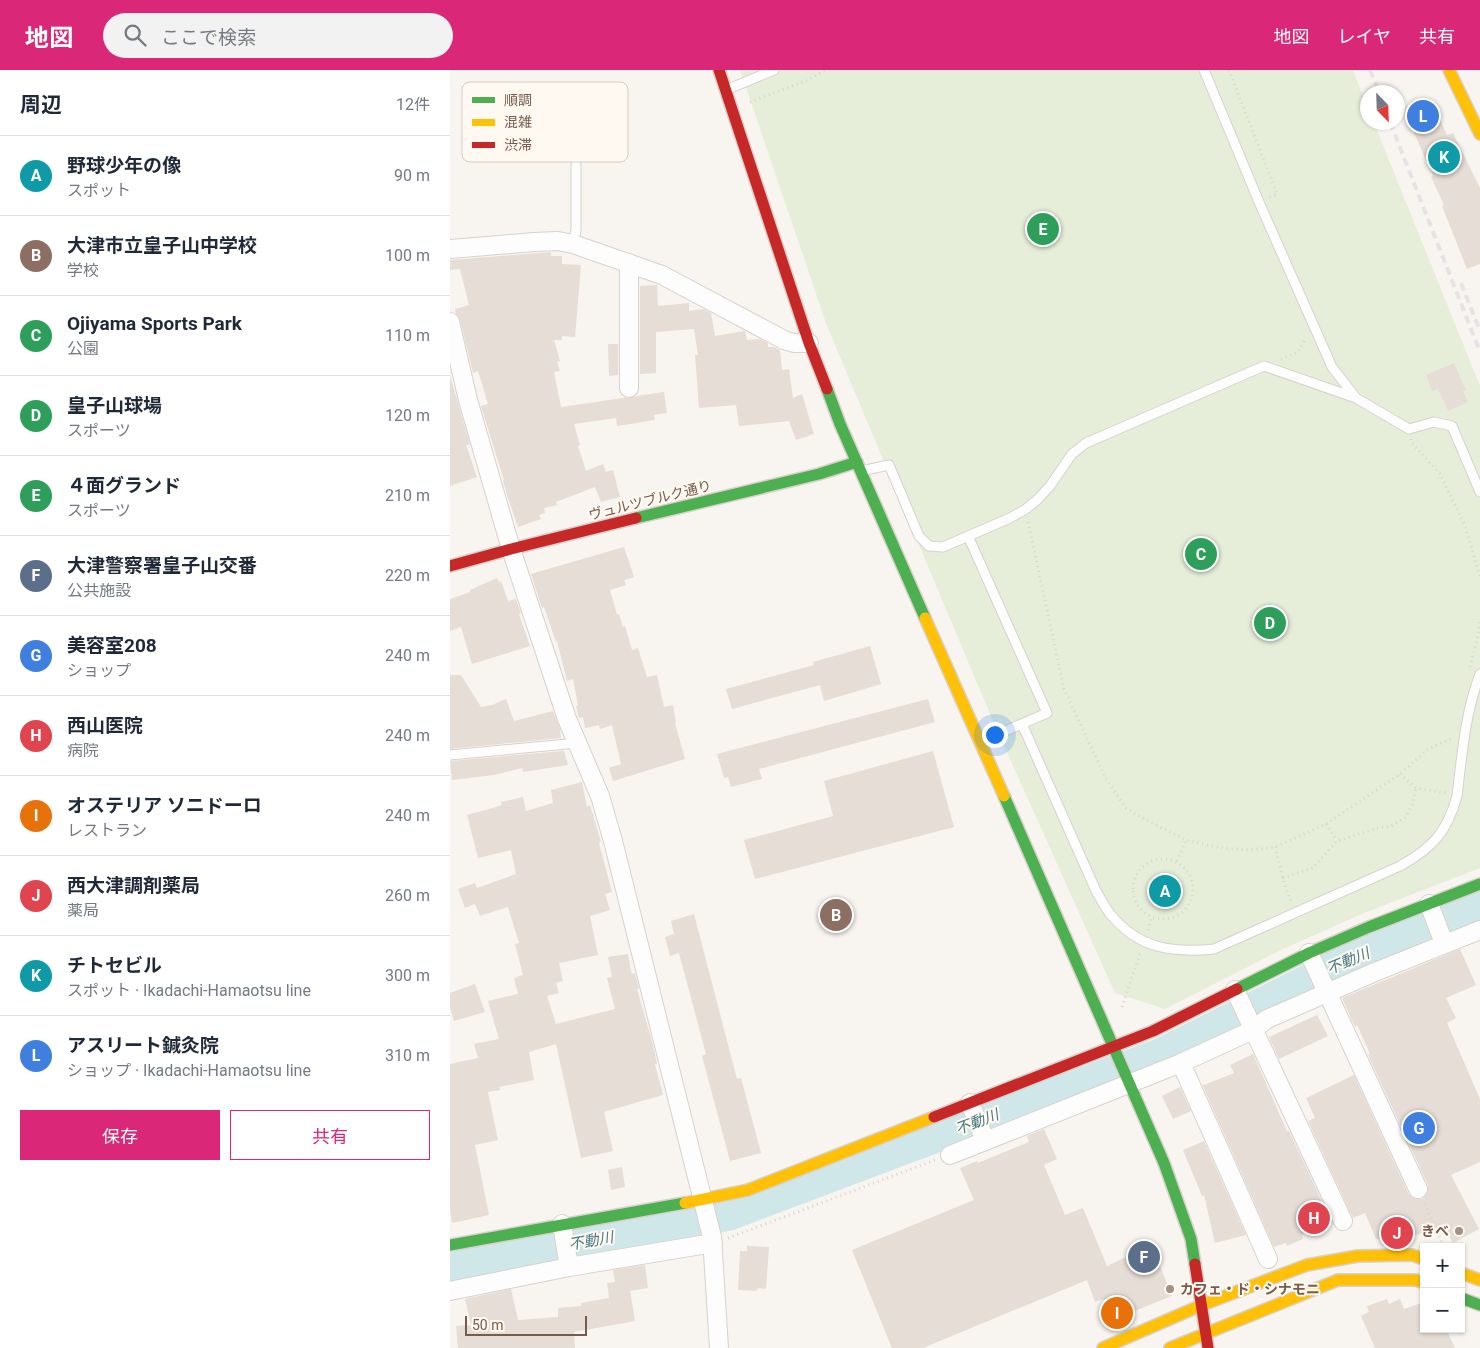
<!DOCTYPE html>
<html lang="ja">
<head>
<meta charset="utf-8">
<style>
	body { margin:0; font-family:Roboto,"Noto Sans JP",sans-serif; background:#f2f2f3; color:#1f2937 }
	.controls { position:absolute; right:15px; bottom:15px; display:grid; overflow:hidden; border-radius:0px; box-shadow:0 1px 4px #0004 }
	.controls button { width:45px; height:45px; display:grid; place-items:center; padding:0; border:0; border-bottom:1px solid #e0e1e3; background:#fff; color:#1f2937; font:25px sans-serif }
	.compass { position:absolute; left:910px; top:15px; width:45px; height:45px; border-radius:50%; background:#fff; box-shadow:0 1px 4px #0004; rotate:157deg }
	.scale { position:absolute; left:15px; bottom:12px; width:122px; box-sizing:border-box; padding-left:5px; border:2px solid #775b4d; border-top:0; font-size:14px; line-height:18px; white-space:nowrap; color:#775b4d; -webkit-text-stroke:4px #fff9f1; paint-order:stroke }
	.you { position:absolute; left:544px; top:664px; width:18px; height:18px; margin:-12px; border:4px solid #fff; border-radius:50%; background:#1a73e8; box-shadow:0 0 0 8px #1a73e833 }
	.badge { display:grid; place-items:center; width:32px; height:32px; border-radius:50%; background:#db2777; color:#fff; font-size:16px; font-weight:700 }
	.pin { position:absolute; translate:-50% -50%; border:2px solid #fff; box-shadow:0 1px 5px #0006 }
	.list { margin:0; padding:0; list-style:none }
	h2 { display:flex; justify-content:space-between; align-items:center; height:65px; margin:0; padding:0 20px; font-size:21px }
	h2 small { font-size:16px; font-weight:400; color:#747a83 }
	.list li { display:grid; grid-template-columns:32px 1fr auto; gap:15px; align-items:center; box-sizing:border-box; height:80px; padding:0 20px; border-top:1px solid #e0e1e3 }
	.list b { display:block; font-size:19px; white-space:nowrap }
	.list p { margin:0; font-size:16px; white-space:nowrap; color:#747a83 }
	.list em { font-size:16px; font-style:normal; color:#747a83 }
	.actions { display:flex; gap:10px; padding:15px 20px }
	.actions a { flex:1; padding:11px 0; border:1px solid #db2777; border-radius:0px; text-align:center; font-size:18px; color:#db2777 }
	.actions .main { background:#db2777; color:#fff }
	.icon { flex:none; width:28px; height:28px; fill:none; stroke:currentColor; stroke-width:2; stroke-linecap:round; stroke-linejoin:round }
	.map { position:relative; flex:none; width:1030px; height:1278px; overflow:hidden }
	header { display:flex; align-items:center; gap:30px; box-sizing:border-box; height:70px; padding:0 25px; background:#db2777; color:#fff }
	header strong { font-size:24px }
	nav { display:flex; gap:28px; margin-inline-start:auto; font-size:18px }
	.search { width:350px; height:45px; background:#f2f2f3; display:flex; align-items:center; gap:12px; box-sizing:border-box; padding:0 18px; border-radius:28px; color:#747a83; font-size:19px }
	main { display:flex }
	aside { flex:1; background:#fff }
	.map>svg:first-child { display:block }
	.green { fill:#e6eeda }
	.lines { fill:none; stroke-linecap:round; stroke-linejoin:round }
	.river { stroke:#d0e7e9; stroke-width:30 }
	.building { fill:#e5ddd6 }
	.lane-casing { stroke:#d8d1cc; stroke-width:11 }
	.street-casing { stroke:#d8d1cc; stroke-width:20 }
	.fast-casing { stroke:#d8d0ca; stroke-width:14 }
	.slow-casing { stroke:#d8d0ca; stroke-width:14 }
	.jam-casing { stroke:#d8d0ca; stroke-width:14 }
	.path { stroke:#dad3d0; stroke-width:3; stroke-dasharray:1 4; stroke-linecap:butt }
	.lane { stroke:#fefdfd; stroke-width:9 }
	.street { stroke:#fefdfd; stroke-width:18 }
	.fast { stroke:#4caf50; stroke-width:11 }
	.slow { stroke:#ffc107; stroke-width:11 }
	.jam { stroke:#c62828; stroke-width:11 }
	.rail { stroke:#e6e3e6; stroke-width:4; stroke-dasharray:8 5; stroke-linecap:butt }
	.poi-dot { fill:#a49186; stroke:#fff9f1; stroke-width:2 }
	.labels { text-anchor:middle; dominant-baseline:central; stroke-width:4; stroke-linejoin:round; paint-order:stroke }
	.street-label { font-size:14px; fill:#775b4d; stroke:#fff9f1 }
	.poi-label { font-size:14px; font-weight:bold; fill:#775b4d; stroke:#fff9f1; text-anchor:end }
	.water-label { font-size:15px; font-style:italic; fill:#447a83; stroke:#fff9f1 }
	.key { fill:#fff9f1; stroke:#d6cac0; stroke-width:1 }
	.key-label { font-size:14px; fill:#775b4d }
</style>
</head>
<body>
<header>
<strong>地図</strong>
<div class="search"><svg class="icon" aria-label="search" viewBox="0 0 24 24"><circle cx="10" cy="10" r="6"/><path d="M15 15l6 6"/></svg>ここで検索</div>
<nav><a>地図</a><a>レイヤ</a><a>共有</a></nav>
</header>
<main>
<aside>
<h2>周辺<small>12件</small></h2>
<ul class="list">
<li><span class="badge" style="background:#0f9aa8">A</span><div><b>野球少年の像</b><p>スポット</p></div><em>90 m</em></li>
<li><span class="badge" style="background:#8d6e63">B</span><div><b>大津市立皇子山中学校</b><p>学校</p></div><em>100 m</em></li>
<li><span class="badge" style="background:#2e9e5b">C</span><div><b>Ojiyama Sports Park</b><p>公園</p></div><em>110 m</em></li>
<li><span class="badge" style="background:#2e9e5b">D</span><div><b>皇子山球場</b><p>スポーツ</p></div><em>120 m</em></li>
<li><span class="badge" style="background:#2e9e5b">E</span><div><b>４面グランド</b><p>スポーツ</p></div><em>210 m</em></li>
<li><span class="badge" style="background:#5c6f8a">F</span><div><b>大津警察署皇子山交番</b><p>公共施設</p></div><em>220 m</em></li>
<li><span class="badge" style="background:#3f7fe0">G</span><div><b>美容室208</b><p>ショップ</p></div><em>240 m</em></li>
<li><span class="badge" style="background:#e0444e">H</span><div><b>西山医院</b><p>病院</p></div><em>240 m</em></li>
<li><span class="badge" style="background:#e8710a">I</span><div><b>オステリア ソニドーロ</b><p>レストラン</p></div><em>240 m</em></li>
<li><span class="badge" style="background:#e0444e">J</span><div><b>西大津調剤薬局</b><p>薬局</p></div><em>260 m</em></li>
<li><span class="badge" style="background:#0f9aa8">K</span><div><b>チトセビル</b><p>スポット · Ikadachi-Hamaotsu line</p></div><em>300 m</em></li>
<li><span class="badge" style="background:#3f7fe0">L</span><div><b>アスリート鍼灸院</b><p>ショップ · Ikadachi-Hamaotsu line</p></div><em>310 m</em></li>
</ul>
<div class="actions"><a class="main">保存</a><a>共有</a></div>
</aside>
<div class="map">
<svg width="1030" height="1278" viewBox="0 0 1030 1278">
	<rect width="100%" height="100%" fill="#f8f4ef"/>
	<path class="green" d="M290,0H903L917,36L918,52L924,53L1030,316V798L914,843L831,880L715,939L665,923L543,651L377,256Z"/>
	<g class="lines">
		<path class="river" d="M0,1197L230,1156L281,1145L713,982L884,896L959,863L1030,836"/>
	</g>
	<path class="building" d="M984,37L997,65L1003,63L1030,118V194L1017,199L992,136L994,135L981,107L983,106L958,49Z
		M101,182V186H112V194L131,195L125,267L112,266V270H104L110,291L107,292L110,301L104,302L111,337L214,322L217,343L204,345L205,350L167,356L166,348L124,354L130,375L128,376L136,401L153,394L156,402L163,400L170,427L151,432L145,417L106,432L107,435L94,438L95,443L89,445L91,449L68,457L57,425L53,411L54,410L31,336L38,334L28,301L23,303L10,250L6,244L5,239L19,235L10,199L0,200V190Z
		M207,215L208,236L239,233V241L253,239L261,243L265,266L295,261L297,270L309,269L318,273V277H324L330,280L332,300L339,299L343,328L352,324L364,364L346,370L339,351L289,356L286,335L249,338L245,285H248L244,259L206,262V303L190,304V216Z
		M158,274H168V305L159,306Z
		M1004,293L1016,320L1013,321L1018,332L998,341L988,319L982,321L976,305Z
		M0,306L20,374L16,375L27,407L0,416Z
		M174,477L184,507L174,510L176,515L160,520L167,545L169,544L173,557L175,556L182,580L188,578L197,607L207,605L214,637L223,635L226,653H225L235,689L163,711L159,698L171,694L162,655L150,659L149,655L135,658L133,647L129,648L126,636L128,635L123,609L117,611L107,571L106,572L94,537L92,538L81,504Z
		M47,508L49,512L51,511L58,531L66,529L71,543L69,544L80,576L22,594L11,557L0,561V529L20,522V520Z
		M420,576L431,614L374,631L370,615L282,639L276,619L364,595L363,592Z
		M0,605H11L31,637L42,635L56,629L64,651L103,641L110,659L111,668L0,679Z
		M478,629L485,652L309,699L312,709L281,717L278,707L274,708L267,684Z
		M113,681H114L118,695L73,702L72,698L44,705L2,710L0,691Z
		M483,681L504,757L305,809L294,770L383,746L374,711Z
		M132,712L137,737L140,735L151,772L149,773L162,822L155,824L160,840L140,846L148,885L109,893L113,911L106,913L109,923L97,926L106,954L165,939L157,908L162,907L158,887L178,884L181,902L183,904L185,903L189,919H187L203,975L207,994H205L213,1025L154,1042L163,1081L131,1088L106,974L79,982L84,1010L49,1017L50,1020L38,1022L48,1070L25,1075L39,1145L2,1153L0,1140V994L28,988L24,974L49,969L38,931L68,924L64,908L73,905L65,874L69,873L58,837L30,846L25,834L15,838L8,819L25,813L27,818L66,804L61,780L28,788L17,745L43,738L52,735L51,732L73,727L76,741L103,733L101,720Z
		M244,844L287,1009L291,1008L311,1083L280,1091L252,986L256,984L229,883L220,886L215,867L224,864L221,851Z
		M1010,879L1026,915L996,928L1006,948L997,953L1030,1029V1092L1001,1105L1029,1159L1003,1173L993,1154L957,1169H926L915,1143L903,1148L858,1051L865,1048L856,1028L904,1005L958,1123L962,1127L967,1129H972L976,1125L978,1120V1115L918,985L920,984L907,955L905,957L892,928Z
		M25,914L35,942L4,951L0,937V923Z
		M867,945L878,966L829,989L819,967Z
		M803,984L837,1061H839L882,1153L852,1165L853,1169L837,1176L836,1173L824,1177L752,1014L754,1015L784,1003L780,995Z
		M730,1017L741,1041L723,1049L712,1026Z
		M594,1059L607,1089L594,1095L615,1145L633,1138L657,1196L696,1178L705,1198L710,1196L722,1226L682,1242L684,1248L664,1256L653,1229L645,1232L637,1210L473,1278H442L402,1180L524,1130L510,1098L527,1091L528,1093L579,1072L577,1066Z
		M754,1071L796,1165L765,1173L754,1125L752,1126L733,1080Z
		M172,1097L175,1117L161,1120L158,1100Z
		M297,1176L319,1177L316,1219L308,1218L307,1221L288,1220L290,1181H297Z
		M195,1195L198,1218L180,1221L185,1251L124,1262L125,1278H8L6,1256L21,1255L15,1229L61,1219L68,1250L108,1247V1238L131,1236V1233L159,1228L157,1213L165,1212L163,1200Z
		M937,1229L939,1234L950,1229L954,1239L974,1232V1259H996L1005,1278H925L911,1246L919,1242L917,1236Z"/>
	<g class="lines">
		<defs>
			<path id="lane" d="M754,0L809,132L882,297L906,328L959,359L984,352L1002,356L1030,422
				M276,20L324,0
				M123,174L126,160V95
				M411,401L439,395L469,466L479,476L493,477L560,448L576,439L588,429L600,416L622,384L636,373L814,296L906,328
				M518,466L597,643L532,671
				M572,654L646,821C651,829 655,838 661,845C689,879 723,883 764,879L950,796C982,778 997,763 1007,726C1012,685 1015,643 1030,604
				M0,685L128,673"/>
			<path id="street" d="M0,179L84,172L108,171L123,174L212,205L334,270L344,273H359
				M179,193V318
				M0,252L18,330L61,479L117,649L150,726L163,771L262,1167L269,1278
				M979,834L994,873
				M859,883L968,1119
				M785,920L893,1151
				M520,1033L535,1070
				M500,1085L731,993
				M112,1154L119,1197
				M818,1189L731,993L803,960L817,949L925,902L1030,860
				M0,1221L119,1197L263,1173"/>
			<path id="fast" d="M377,319L390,354L475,548
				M186,448L369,404L407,392
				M554,726L714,1093L741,1169L745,1194
				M787,919L859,883L919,857L1030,814
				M0,1175L235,1133
				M1011,1228L1030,1235"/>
			<path id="slow" d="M999,0L1030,64
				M475,548L554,726
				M235,1133L298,1120L484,1047
				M1011,1203L1030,1210
				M653,1278L752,1235L857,1195L908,1186L962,1185L974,1189
				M720,1278L888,1210H966L974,1213"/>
			<path id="jam" d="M269,0L359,273L377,319
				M0,496L61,479L186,448
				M484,1047L703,961L787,919
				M745,1194L758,1278"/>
		</defs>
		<use href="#lane" class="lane-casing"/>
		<use href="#street" class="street-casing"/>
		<use href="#fast" class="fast-casing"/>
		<use href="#slow" class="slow-casing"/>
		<use href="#jam" class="jam-casing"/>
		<path class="path" d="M779,0L827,124L819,128
			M300,32L358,10L375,0
			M831,289L848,282L856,268
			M961,369V372L990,404L1015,456L1030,507
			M578,452L614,619L656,709L676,738L696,750L736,770L771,778L800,780L825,777L876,754L950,704L978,679L1001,669V666
			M1020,597L1029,562L1030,549
			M950,704L966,718L996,723
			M876,754L887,771
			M825,777L836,820L842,833
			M683 819a30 30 0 1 1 60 0a30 30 0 1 1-60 0Z
			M727,791L736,770
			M833,808L863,798L887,771L931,757H940L956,747L963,733L966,718
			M698,860L701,849
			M672,937L690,883
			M975,1134L994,1177
			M278,1168L485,1090"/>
		<use href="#lane" class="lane"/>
		<use href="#street" class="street"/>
		<use href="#fast" class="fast"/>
		<use href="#slow" class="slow"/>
		<use href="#jam" class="jam"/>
		<path class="rail" d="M920,0L929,22
			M940,52L1030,282
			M1011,213L1030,261"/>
	</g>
	<g class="poi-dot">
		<circle cx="1009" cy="1161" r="5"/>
		<circle cx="720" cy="1219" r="5"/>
	</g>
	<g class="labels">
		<g class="street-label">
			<text transform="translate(200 430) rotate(-14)">ヴュルツブルク通り</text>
		</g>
		<g class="poi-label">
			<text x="999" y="1161">きべ</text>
			<text x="730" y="1219" text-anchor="start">カフェ・ド・シナモニ</text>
		</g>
		<g class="water-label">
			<text transform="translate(898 891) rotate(-23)">不動川</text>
			<text transform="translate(527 1052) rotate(-21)">不動川</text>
			<text transform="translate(141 1171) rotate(-10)">不動川</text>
		</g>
	</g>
	<rect x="12" y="12" width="166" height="80" rx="8" class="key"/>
	<rect x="22" y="27" width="23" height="6" fill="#4caf50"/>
	<rect x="22" y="49" width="23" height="7" fill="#ffc107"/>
	<rect x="22" y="72" width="23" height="6" fill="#c62828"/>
	<g class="key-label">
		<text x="54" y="35">順調</text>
		<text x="54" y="57">混雑</text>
		<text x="54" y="80">渋滞</text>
	</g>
</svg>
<div class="controls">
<button>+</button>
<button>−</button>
</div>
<svg class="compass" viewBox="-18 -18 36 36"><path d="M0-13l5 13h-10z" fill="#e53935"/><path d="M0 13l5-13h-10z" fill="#747a83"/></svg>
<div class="scale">50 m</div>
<div class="you"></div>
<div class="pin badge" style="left:715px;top:821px;background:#0f9aa8">A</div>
<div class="pin badge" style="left:386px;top:845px;background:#8d6e63">B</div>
<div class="pin badge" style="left:751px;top:484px;background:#2e9e5b">C</div>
<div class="pin badge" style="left:820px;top:553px;background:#2e9e5b">D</div>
<div class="pin badge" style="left:593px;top:159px;background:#2e9e5b">E</div>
<div class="pin badge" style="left:694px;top:1187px;background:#5c6f8a">F</div>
<div class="pin badge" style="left:969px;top:1058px;background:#3f7fe0">G</div>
<div class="pin badge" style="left:864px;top:1148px;background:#e0444e">H</div>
<div class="pin badge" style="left:667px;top:1243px;background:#e8710a">I</div>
<div class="pin badge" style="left:947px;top:1163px;background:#e0444e">J</div>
<div class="pin badge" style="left:994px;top:87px;background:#0f9aa8">K</div>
<div class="pin badge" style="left:973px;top:46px;background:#3f7fe0">L</div>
</div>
</main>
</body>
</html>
